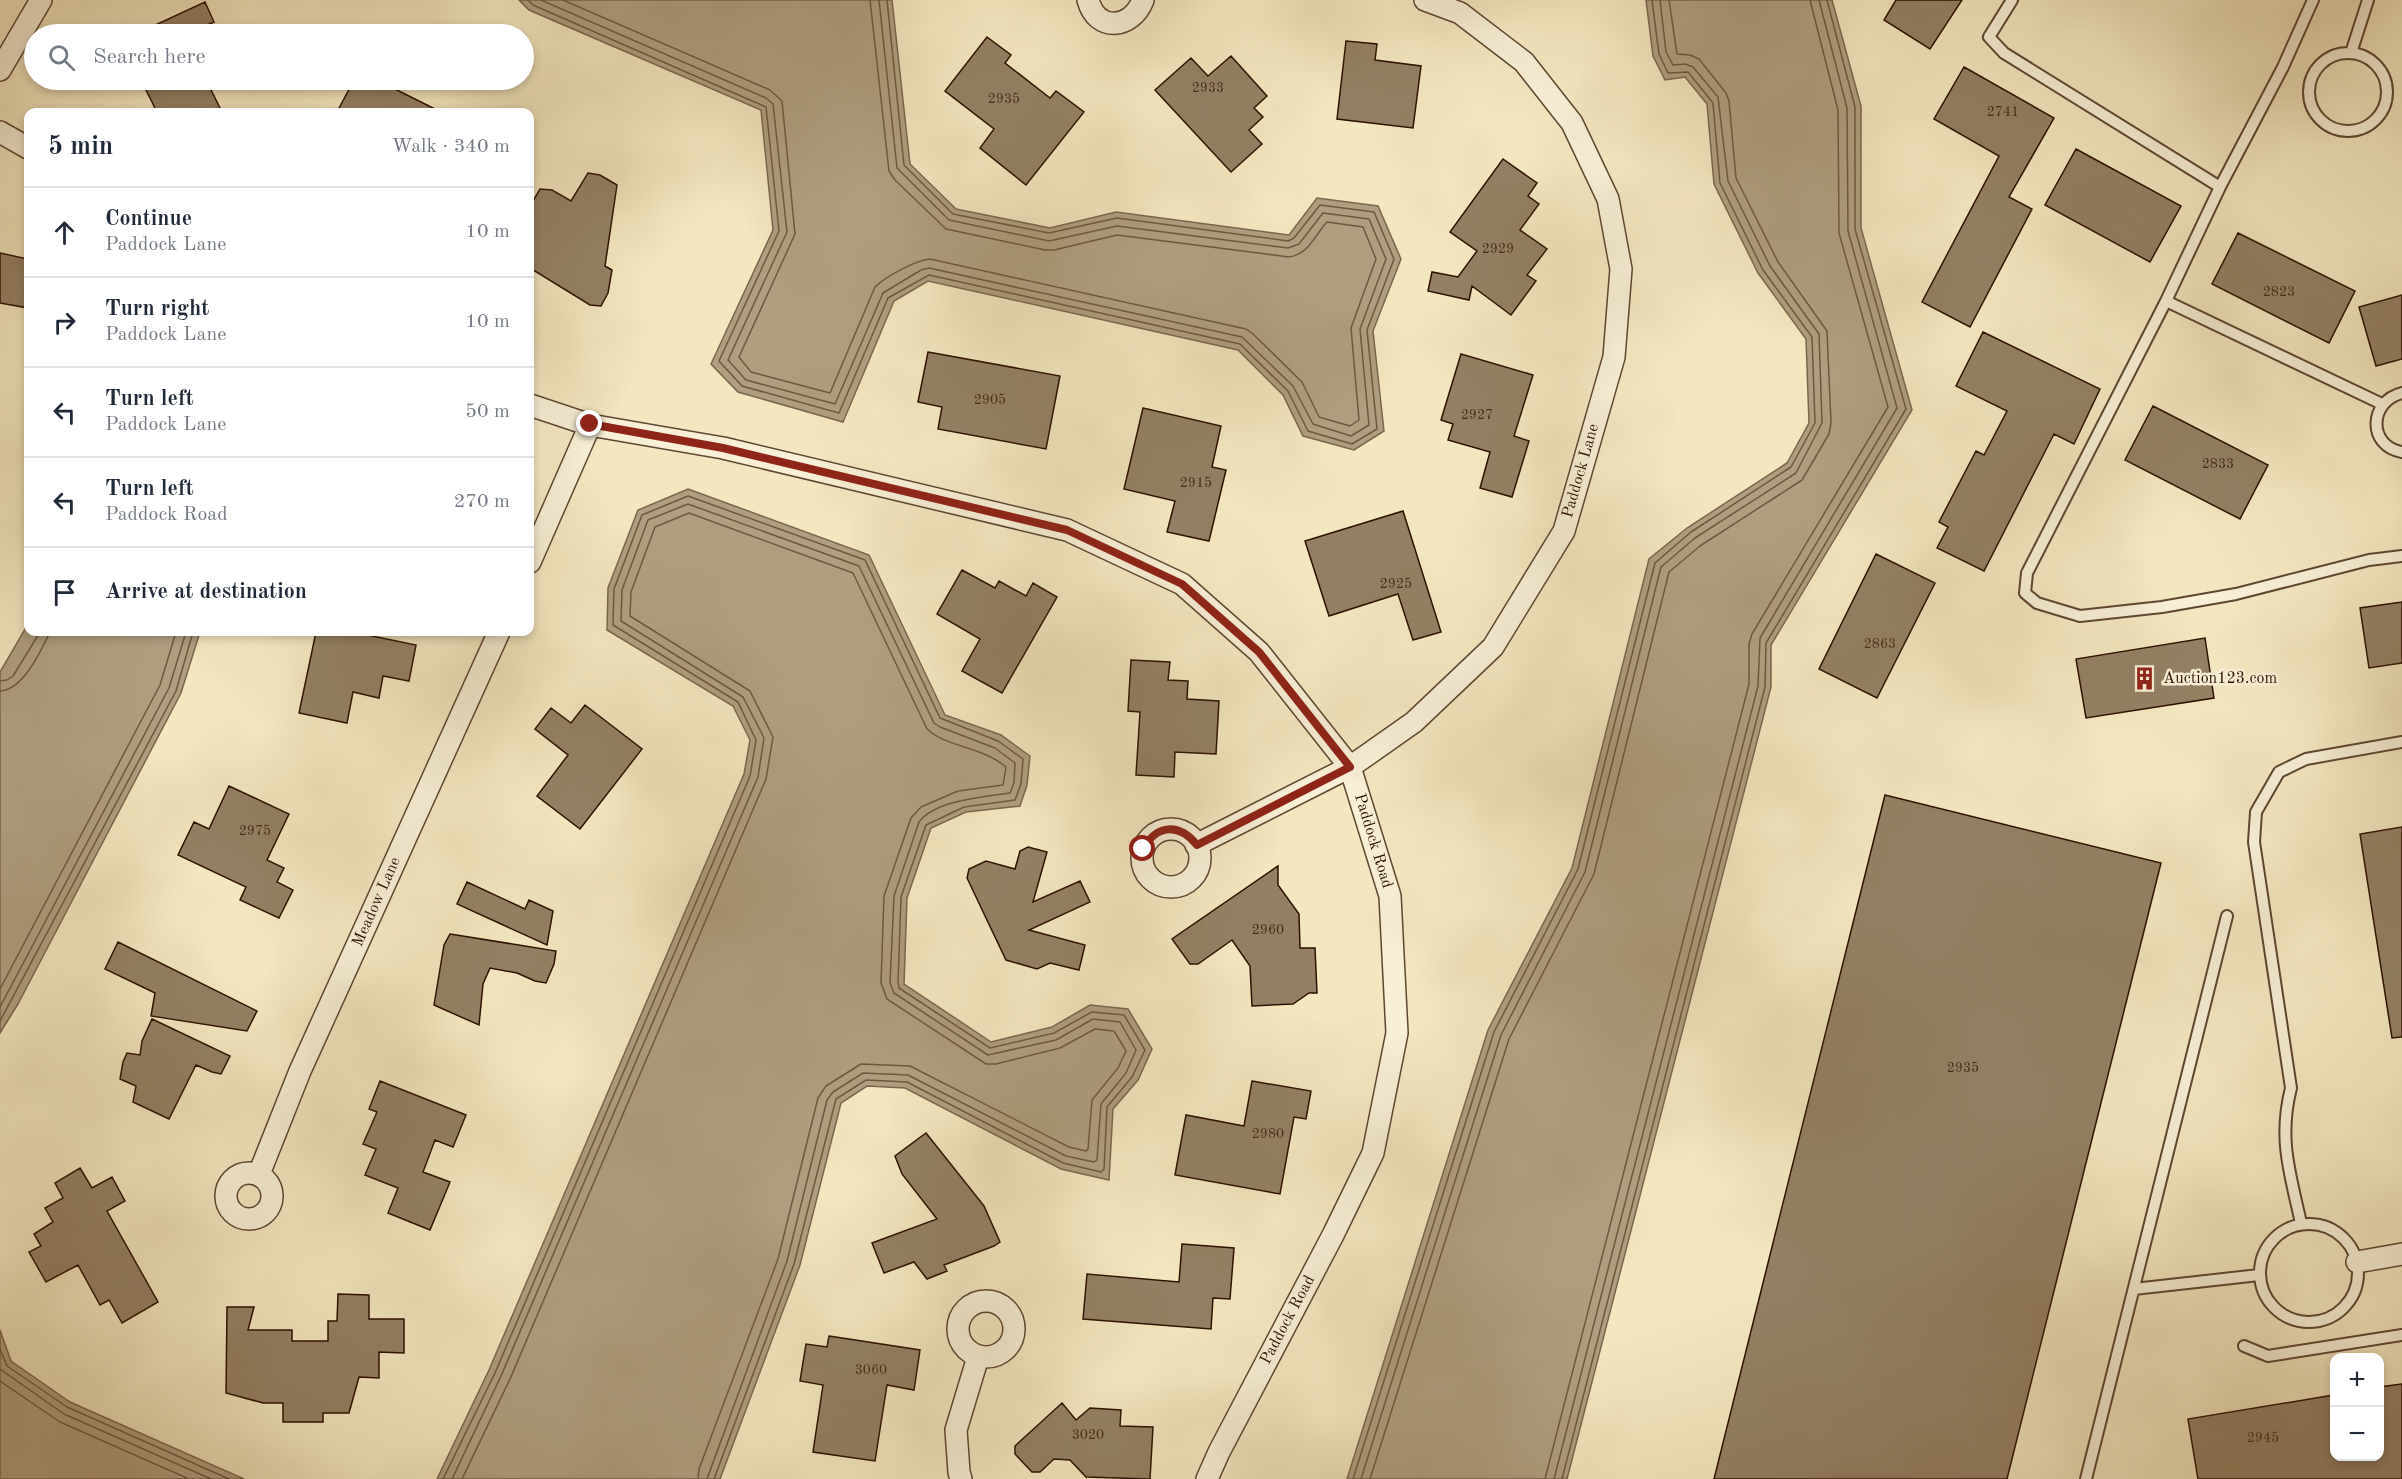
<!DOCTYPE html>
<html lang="en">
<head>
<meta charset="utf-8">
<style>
	body { margin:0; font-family:"Old Standard TT",serif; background:#f6f6f7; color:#1f2937 }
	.controls { position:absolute; right:18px; bottom:18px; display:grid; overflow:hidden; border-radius:12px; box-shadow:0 3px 9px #0003 }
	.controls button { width:54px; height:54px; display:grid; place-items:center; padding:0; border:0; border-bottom:2px solid #e0e1e3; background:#fff; color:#1f2937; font:30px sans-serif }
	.stop { position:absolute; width:18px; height:18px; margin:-14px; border:4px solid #8f2418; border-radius:50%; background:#fff }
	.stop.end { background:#8f2418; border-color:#fff; box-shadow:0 2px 6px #0008 }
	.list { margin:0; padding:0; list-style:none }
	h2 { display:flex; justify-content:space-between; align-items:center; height:78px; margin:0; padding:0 24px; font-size:26px }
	h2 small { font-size:20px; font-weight:400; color:#747a83 }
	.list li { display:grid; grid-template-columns:39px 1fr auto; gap:18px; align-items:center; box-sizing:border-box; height:90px; padding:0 24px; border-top:2px solid #e0e1e3 }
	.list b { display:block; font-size:22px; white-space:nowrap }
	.list p { margin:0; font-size:20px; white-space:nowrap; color:#747a83 }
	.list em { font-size:20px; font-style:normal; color:#747a83 }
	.icon { flex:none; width:33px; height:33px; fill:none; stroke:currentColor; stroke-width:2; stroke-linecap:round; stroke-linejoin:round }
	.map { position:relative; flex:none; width:2402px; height:1479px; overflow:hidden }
	.search { position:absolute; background:#fff; box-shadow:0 3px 9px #0003; left:24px; top:24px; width:510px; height:66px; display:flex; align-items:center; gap:15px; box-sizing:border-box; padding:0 21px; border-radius:33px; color:#747a83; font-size:22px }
	.panel { position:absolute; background:#fff; box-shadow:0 3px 9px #0003; left:24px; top:108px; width:510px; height:528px; border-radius:12px }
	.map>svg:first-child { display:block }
	.water { fill:#af9e7f; stroke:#7b664d; stroke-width:1.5 }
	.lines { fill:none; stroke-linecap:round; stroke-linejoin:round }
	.shore { stroke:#6e5840; stroke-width:1.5 }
	.building { fill:#938064; stroke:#2c1101; stroke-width:1.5 }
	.lane-casing { stroke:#5e4631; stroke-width:14 }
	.street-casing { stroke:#5e4631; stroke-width:24 }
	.lane { stroke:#f7efd6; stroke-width:10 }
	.street { stroke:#f7efd6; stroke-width:21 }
	.route { stroke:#8f2418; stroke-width:8 }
	.labels { text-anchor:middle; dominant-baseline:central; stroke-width:5; stroke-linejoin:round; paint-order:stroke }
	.number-label { font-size:14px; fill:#462d1a }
	.street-label { font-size:16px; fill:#2c1101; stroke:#f7efd6 }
	.poi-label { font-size:16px; fill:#2c1101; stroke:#f7efd6; text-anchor:start }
</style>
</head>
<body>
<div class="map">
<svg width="2402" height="1479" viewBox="0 0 2402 1479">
	<rect width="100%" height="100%" fill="#f3e7c0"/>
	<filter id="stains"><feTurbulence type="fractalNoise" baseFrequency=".00333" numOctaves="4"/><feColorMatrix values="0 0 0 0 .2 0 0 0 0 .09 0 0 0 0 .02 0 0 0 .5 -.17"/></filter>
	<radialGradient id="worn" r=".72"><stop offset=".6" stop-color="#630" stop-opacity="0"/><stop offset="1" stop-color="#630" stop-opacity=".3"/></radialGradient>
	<path class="water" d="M519,0H892L910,164L956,209L1050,228L1116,212L1289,235L1317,198L1378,206L1401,259L1373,331L1384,431L1354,450L1303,436L1283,395L1238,350L928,281L894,301L843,422L738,392L711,364L773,230L761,110L529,10Z
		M1646,0H1832L1861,106V228L1912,410L1771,645V687L1567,1479H1347L1488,1030L1572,868L1649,559L1687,528L1787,463L1809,423L1806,339L1758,273L1714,184L1707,104L1685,77L1665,80L1653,56Z
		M688,489L869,555L945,715L1001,735L1030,756L1027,785L1020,806L966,812L931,828L907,898L904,984L991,1042L1052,1027L1090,1005L1128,1009L1152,1049L1138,1080L1113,1109L1109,1180L1061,1169L905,1088L867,1086L841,1103L800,1265L720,1479H437L489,1370L744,774L750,740L733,706L607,630L608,588L638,510Z
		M28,624V632H200L181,693L18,1004L0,1033V672Z
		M0,1330L11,1361L70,1402L244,1479H0Z"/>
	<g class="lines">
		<path class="shore" d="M528,0L533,5L766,107L779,231L719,361L742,386L839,413L888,298L929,275L1240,344L1288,391L1308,431L1352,444L1377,429L1367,330L1394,259L1374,212L1320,205L1294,238L1288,241L1117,218L1049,233L953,214L904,165L887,0
			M541,0L766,98L773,104L787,232L728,360L746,380L835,404L883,293L921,270L929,268L1242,337L1293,386L1313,424L1351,436L1369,425L1360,329L1386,259L1369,219L1323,213L1299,244L1288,248L1117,226L1049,241L949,220L897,168L879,0
			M563,0L770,90L782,101L795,234L739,357L751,372L830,393L875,287C885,277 916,260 930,259L1246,329L1253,334L1302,382L1319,417L1350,426L1359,420L1351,328L1376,259L1363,227L1327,222C1315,235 1308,255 1289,257L1117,235L1054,250H1045L946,229L895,180L889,171L870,0
			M0,681L7,680L13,676L40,632
			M0,691C23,690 41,651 50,632
			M0,989L160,685L176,632
			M0,1007L169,688L186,632
			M0,1021L176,691L193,632
			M0,1349L7,1366L67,1407L229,1479
			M0,1369L64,1414L211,1479
			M0,1381L60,1422L189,1479
			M443,1479L495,1373L750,776L756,740L738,702L613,625L614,589L642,515L688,496L865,560L940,718L998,741L1023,759L1021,784L1015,800L964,807L926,825L901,897L898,982L899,988L990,1048L1054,1033L1092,1012L1124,1015L1145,1050L1132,1077L1107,1107L1104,1169L1101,1172L1063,1163L907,1082L866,1080L836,1099L794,1264L714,1479
			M452,1479L501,1376L758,777L764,738L743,697L621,621L622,590L648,520L688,504L859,566L934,723L940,727L995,748L1015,763L1014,783L1010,793C985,797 935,800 919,822L894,896L890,983L894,993L988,1055L1056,1040L1093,1019L1120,1022L1136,1050L1126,1073L1101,1104L1097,1160L1094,1162L1066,1156L908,1075L863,1073L833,1092L827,1100L787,1261L707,1479
			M462,1479L510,1379L766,779L773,737L750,691L630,616L631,592L655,527L689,513L853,573L927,729C946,747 983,747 1006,767L1003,785L958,791L921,807L911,818L884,896L881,983L887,999L986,1064H996L1060,1048L1095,1029L1114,1031L1126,1051L1118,1068L1092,1100L1088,1149L1086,1151L1069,1147L910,1066L861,1064L826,1086L818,1098L778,1259L699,1469L698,1479
			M1353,1479L1494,1032L1578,869L1655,563L1691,532L1791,467L1815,423L1812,337L1763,270L1720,183L1713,103L1688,72L1668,73L1659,54L1652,0
			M1361,1479L1501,1035L1585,872L1661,567L1695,538L1796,473L1822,423L1819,334L1770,266L1728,181L1718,97L1693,67L1685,64L1673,65L1666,52L1660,0
			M1370,1479L1509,1039L1594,874L1669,572L1700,546L1802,480L1829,434L1831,423L1827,331L1778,262L1736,178L1729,101L1726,93L1699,59L1690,55L1677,54L1669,0
			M1545,1479L1749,684V644L1752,634L1888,407L1839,233L1838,110L1810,0
			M1554,1479L1758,686L1760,638L1897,408L1848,231L1847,108L1819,0
			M1562,1479L1765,687L1766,643L1906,409L1855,229V107L1827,0"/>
	</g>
	<path class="building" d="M1896,0H1962L1930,49L1884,20Z
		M205,2L214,22L200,28L203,34H136Z
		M987,37L1011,55L1005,63L1050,98L1056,91L1084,112L1026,185L980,148L994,129L945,91Z
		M1346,41L1377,44L1375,60L1421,66L1413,128L1337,119Z
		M1231,56L1267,96L1254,108L1263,117L1249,130L1262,144L1231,172L1155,90L1191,58L1208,76Z
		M1964,67L2054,118L2009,197L2032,209L1970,327L1922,302L1999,156L1934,119Z
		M141,80H206L222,112H157Z
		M354,80H362L374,86L377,80L441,112H337Z
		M2076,149L2181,206L2150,262L2045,205Z
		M1503,159L1537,183L1528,196L1539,204L1520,230L1547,249L1527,275L1536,281L1511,315L1472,286L1469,300L1428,291L1432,272L1458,277L1477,251L1450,232Z
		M588,173L600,175L617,185L605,266L612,270L608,293L601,306L590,305L530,268V206L540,189L552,190L571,201Z
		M2238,233L2355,291L2329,343L2212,284Z
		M0,253L28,259V308L0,303Z
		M2402,295V359L2376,366L2359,307Z
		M1983,332L2100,389L2074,444L2054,434L1984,571L1937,548L1948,527L1939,522L1976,451L1984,455L2007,411L1956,386Z
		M928,352L1060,376L1046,449L938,429L942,407L918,402Z
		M1461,354L1533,375L1514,436L1529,441L1512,497L1480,488L1490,452L1448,440L1453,424L1441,420Z
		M2153,406L2268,465L2240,519L2125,460Z
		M1143,408L1221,426L1212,467L1226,470L1209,541L1167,532L1175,501L1124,489Z
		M1403,511L1441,632L1413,640L1398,594L1329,616L1305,541Z
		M1876,554L1935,583L1877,698L1819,669Z
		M962,570L995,588L999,581L1026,596L1033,583L1057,597L1002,693L962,671L980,639L937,614Z
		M2402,602V663L2369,668L2360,608Z
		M316,632H353L416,645L409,681L383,676L379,698L353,692L347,723L299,713Z
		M2205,638L2214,698L2086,718L2076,659Z
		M1131,660L1170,662L1168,680L1188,681L1187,699L1219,701L1216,754L1175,752L1174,777L1136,775L1140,712L1128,711Z
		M585,705L642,749L580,829L537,796L568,755L535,729L551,708L571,723Z
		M229,786L289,814L267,860L284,868L277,882L293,890L279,918L240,900L246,887L178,855L194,822L209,829Z
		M1885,795L2161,863L2007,1479H1714Z
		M2402,827V1037L2392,1038L2360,834Z
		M1028,847L1047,852L1033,902L1080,881L1090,902L1029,930L1085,945L1079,970L1050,963L1037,969L1006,960L967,878L969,869L986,861L1015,869L1020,851Z
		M1278,866V885L1299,914L1300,948H1315L1317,993H1309L1293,1004L1252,1006L1250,966L1232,940L1198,964H1190L1172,939Z
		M467,882L525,909L529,900L553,911L547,945L457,904Z
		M450,934L556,951L554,964L546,983L535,981L517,973L490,968L483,984L479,1025L434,1005L444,945Z
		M118,942L257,1011L247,1031L151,1016L155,993L105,969Z
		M152,1019L230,1056L221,1074L212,1072L196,1065L169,1119L133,1102L136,1086L120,1079L123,1062L127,1053L140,1055L142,1041Z
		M380,1081L466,1115L453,1147L435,1140L423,1172L450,1182L430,1230L388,1213L398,1188L365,1175L376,1149L363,1144L377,1112L369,1109Z
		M1252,1081L1311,1091L1306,1119L1294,1117L1280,1194L1175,1175L1186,1115L1244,1126Z
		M926,1133L984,1206L1000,1242L994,1246L944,1265L947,1271L927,1279L914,1262L884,1273L872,1243L937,1219L902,1174L895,1156Z
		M80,1168L92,1188L112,1177L125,1201L107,1211L158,1302L122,1323L109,1300L100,1305L78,1265L46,1282L29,1252L41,1246L34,1234L53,1222L45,1208L63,1198L55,1183Z
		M1182,1244L1234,1248L1230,1299L1213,1298L1211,1329L1083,1319L1087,1274L1179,1282Z
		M338,1294L369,1295V1319H404V1353L379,1352V1378L359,1377L349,1413H323V1422H283V1403H263L226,1393L227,1307H254L248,1330H292V1341H328V1321H337Z
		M829,1336L920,1350L914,1390L887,1385L875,1461L813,1452L823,1385L800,1381L806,1344L827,1347Z
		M2402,1384V1479H2198L2188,1419L2334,1395V1456H2379V1387Z
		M1062,1403L1076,1420L1090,1408L1121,1410L1120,1426L1153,1427L1150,1479L1086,1477L1070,1460L1054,1459L1040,1472H1032L1015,1454V1446Z"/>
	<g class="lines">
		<defs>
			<path id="lane" d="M2012,0L1989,37L2004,53L2220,187
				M2313,0L2283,67L2220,187L2166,301L2027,573L2025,593L2037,603L2080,616L2162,607L2236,594L2369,560L2402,556
				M2351,53L2368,0
				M2309 92a39 39 0 1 1 78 0a39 39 0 1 1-78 0Z
				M2166,301L2382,404
				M2402,393C2369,401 2367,446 2402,452
				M2301,1223C2290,1173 2278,1139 2291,1088L2254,842L2256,812L2279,772L2306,759L2402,742
				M2260 1273a49 49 0 1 1 98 0a49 49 0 1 1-98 0Z
				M2134,1289L2259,1275
				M2244,1346L2268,1356L2402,1335
				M2086,1479L2227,916"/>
			<path id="street" d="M1088,0C1097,33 1132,29 1143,0
				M0,70L41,0
				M0,132L28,148
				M530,405L590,425L723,448L1067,530L1182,584L1259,652L1350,767L1390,896L1397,1033L1373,1153L1333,1235L1219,1452L1207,1479
				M530,562L590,425
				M1142 858a29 29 0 1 1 58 0a29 29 0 1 1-58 0Z
				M1196,845L1350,767L1414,722L1493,647L1564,531L1614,357L1621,269L1608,199L1572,123L1524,62L1460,13L1425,0
				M226 1196a23 23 0 1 1 46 0a23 23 0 1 1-46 0Z
				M259,1174L300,1071L499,632
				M2357,1262L2402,1254
				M958 1329a28 28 0 1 1 56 0a28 28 0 1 1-56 0Z
				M961,1479L959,1472L956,1430L978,1357"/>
		</defs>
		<use href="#lane" class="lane-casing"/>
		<use href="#street" class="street-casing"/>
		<use href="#lane" class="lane"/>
		<use href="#street" class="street"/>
	</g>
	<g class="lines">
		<path class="route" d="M590,424L723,448L1067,530L1182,584L1259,652L1350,767L1197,845C1179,823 1157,824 1143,849"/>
	</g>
	<defs>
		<symbol id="building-bare" viewBox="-9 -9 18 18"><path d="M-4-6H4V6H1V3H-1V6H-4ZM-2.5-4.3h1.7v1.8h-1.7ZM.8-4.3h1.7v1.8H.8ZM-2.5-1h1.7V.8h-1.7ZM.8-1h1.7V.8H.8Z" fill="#8f2418" stroke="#f7efd6" stroke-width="2.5" paint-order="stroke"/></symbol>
	</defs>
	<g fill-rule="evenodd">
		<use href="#building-bare" x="2128" y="662" width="33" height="33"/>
	</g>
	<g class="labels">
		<g class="number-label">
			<text x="1208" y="88">2933</text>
			<text x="1004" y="99">2935</text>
			<text x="2003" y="112">2741</text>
			<text x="1498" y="249">2929</text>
			<text x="2279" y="292">2823</text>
			<text x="990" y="400">2905</text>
			<text x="1477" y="415">2927</text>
			<text x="2218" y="464">2833</text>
			<text x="1196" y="483">2915</text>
			<text x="1396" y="584">2925</text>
			<text x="1880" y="644">2863</text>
			<text x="255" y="831">2975</text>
			<text x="1268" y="930">2960</text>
			<text x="1963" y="1068">2935</text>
			<text x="1268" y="1134">2980</text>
			<text x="871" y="1370">3060</text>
			<text x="1088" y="1435">3020</text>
			<text x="2263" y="1438">2945</text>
		</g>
		<g class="street-label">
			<text transform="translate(1581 471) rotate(-74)">Paddock Lane</text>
			<text transform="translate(1373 841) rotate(73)">Paddock Road</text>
			<text transform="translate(377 902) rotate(-66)">Meadow Lane</text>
			<text transform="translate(1288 1320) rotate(-62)">Paddock Road</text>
		</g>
		<g class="poi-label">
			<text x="2163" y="679">Auction123.com</text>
		</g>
	</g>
	<rect width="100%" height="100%" filter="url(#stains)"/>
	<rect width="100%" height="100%" fill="url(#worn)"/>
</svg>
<div class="controls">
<button>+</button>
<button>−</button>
</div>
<div class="stop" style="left:1143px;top:849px"></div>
<div class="stop end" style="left:590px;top:424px"></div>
<div class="search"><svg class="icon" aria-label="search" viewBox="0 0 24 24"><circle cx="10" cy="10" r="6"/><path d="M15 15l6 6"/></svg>Search here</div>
<section class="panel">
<h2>5 min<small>Walk · 340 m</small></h2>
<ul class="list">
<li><svg class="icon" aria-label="ahead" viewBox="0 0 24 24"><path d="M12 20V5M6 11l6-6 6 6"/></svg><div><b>Continue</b><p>Paddock Lane</p></div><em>10 m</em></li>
<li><svg class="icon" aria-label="right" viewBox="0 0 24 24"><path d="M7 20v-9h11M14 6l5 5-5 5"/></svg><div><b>Turn right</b><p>Paddock Lane</p></div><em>10 m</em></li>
<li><svg class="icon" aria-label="left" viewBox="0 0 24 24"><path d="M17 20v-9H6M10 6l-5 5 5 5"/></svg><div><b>Turn left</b><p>Paddock Lane</p></div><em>50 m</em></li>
<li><svg class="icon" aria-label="left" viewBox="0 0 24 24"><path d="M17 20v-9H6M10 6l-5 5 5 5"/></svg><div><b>Turn left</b><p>Paddock Road</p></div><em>270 m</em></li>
<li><svg class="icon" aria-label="arrive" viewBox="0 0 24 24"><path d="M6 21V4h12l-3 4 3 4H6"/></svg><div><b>Arrive at destination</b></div></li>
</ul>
</section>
</div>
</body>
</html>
